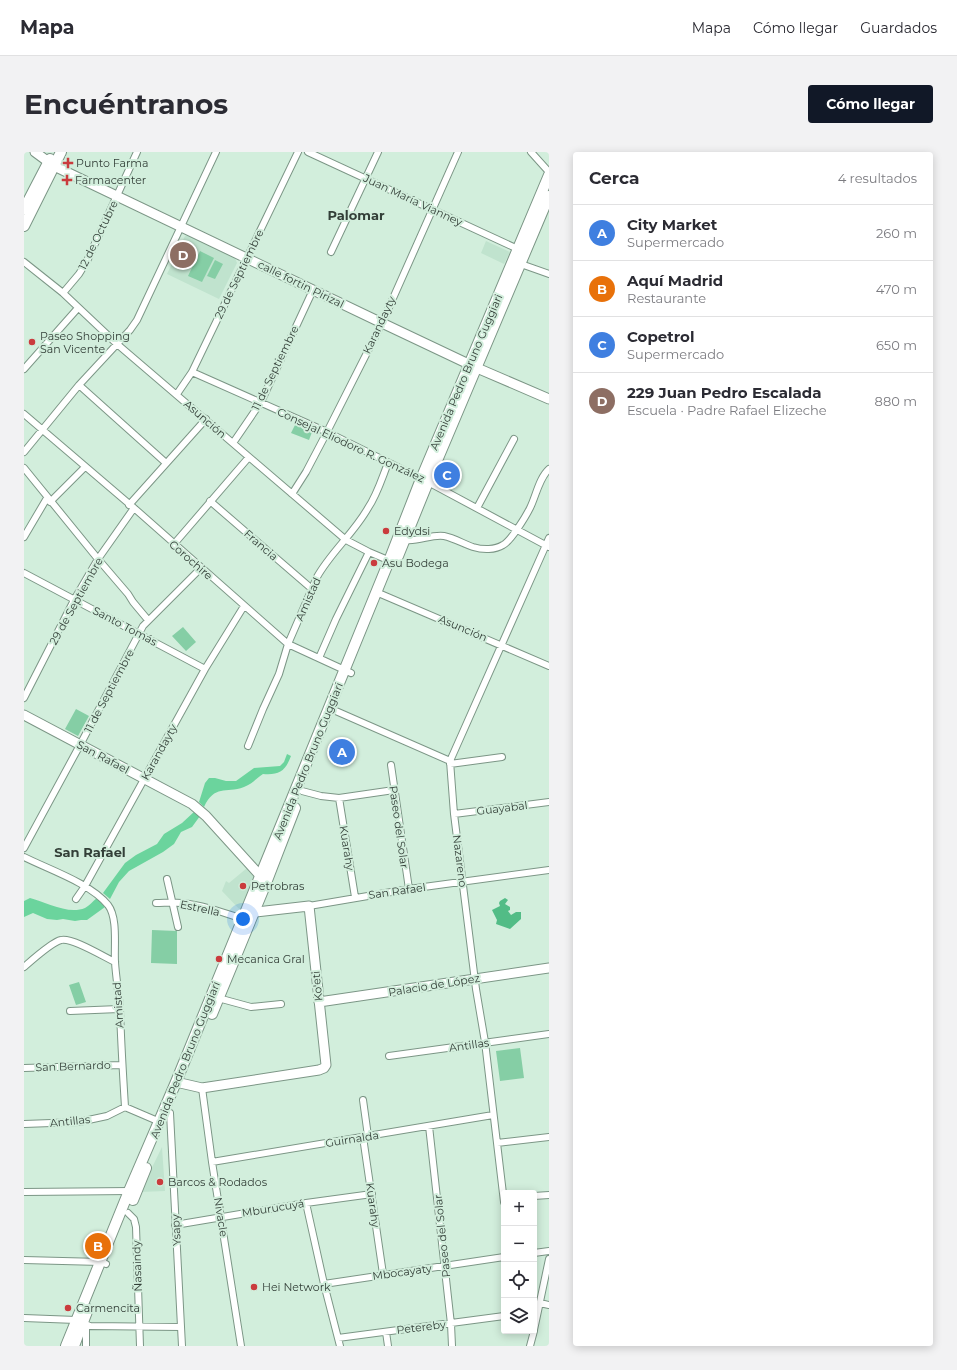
<!DOCTYPE html>
<html lang="es">
<head>
<meta charset="utf-8">
<style>
	body { margin:0; font-family:Montserrat,sans-serif; background:#f2f2f3; color:#2b2b33 }
	.controls { position:absolute; right:12px; bottom:12px; display:grid; overflow:hidden; border-radius:4px; box-shadow:0 2px 10px #0003 }
	.controls button { width:36px; height:36px; display:grid; place-items:center; padding:0; border:0; border-bottom:1px solid #e1e1e2; background:#fff; color:#2b2b33; font:20px sans-serif }
	.you { position:absolute; left:219px; top:767px; width:14px; height:14px; margin:-10px; border:3px solid #fff; border-radius:50%; background:#1a73e8; box-shadow:0 0 0 6px #1a73e833 }
	.badge { display:grid; place-items:center; width:26px; height:26px; border-radius:50%; background:#111827; color:#fff; font-size:13px; font-weight:700 }
	.pin { position:absolute; translate:-50% -50%; border:2px solid #fff; box-shadow:0 1px 4px #0006 }
	.list { margin:0; padding:0; list-style:none }
	h2 { display:flex; justify-content:space-between; align-items:center; height:52px; margin:0; padding:0 16px; font-size:17px }
	h2 small { font-size:13px; font-weight:400; color:#7c7c81 }
	.list li { display:grid; grid-template-columns:26px 1fr auto; gap:12px; align-items:center; box-sizing:border-box; height:56px; padding:0 16px; border-top:1px solid #e1e1e2 }
	.list b { display:block; font-size:15px; white-space:nowrap }
	.list p { margin:0; font-size:13px; white-space:nowrap; color:#7c7c81 }
	.list em { font-size:13px; font-style:normal; color:#7c7c81 }
	.icon { flex:none; width:22px; height:22px; fill:none; stroke:currentColor; stroke-width:2; stroke-linecap:round; stroke-linejoin:round }
	.map { position:relative; flex:none; width:525px; height:1194px; overflow:hidden; border-radius:4px }
	header { display:flex; align-items:center; gap:24px; box-sizing:border-box; height:56px; padding:0 20px; background:#fff; border-bottom:1px solid #e1e1e2 }
	header strong { font-size:19px }
	nav { display:flex; gap:22px; margin-inline-start:auto; font-size:14px }
	.intro { display:flex; align-items:center; justify-content:space-between; box-sizing:border-box; height:96px; padding:0 24px }
	h1 { margin:0; font-size:28px }
	.button { padding:10px 18px; border-radius:4px; background:#111827; color:#fff; font-size:14px; font-weight:700 }
	main { display:flex; gap:24px; padding:0 24px }
	aside { flex:1; background:#fff; border-radius:4px; box-shadow:0 2px 10px #0003 }
	.map>svg:first-child { display:block }
	.built { fill:#c0e3ce }
	.green { fill:#85cea5 }
	.forest { fill:#52bc86 }
	.water { fill:#6bd49d }
	.lines { fill:none; stroke-linecap:round; stroke-linejoin:round }
	.street-casing { stroke:#7c9686; stroke-width:8 }
	.secondary-casing { stroke:#7c9686; stroke-width:11 }
	.primary-casing { stroke:#7c9686; stroke-width:12 }
	.street { stroke:#fff; stroke-width:6 }
	.secondary { stroke:#fff; stroke-width:9 }
	.primary { stroke:#fff; stroke-width:10 }
	.poi-dot { fill:#ca3b3d; stroke:#d2eedc; stroke-width:1.5 }
	.labels { text-anchor:middle; dominant-baseline:central; stroke-width:4; stroke-linejoin:round; paint-order:stroke }
	.poi-label { font-size:11px; fill:#333f38; stroke:#d2eedc; text-anchor:start }
	.street-label { font-size:11px; fill:#333f38; stroke:#d2eedc }
	.quarter-label { font-size:13px; font-weight:bold; fill:#333f38; stroke:#d2eedc }
</style>
</head>
<body>
<header>
<strong>Mapa</strong>
<nav><a>Mapa</a><a>Cómo llegar</a><a>Guardados</a></nav>
</header>
<div class="intro"><h1>Encuéntranos</h1><a class="button">Cómo llegar</a></div>
<main>
<div class="map">
<svg width="525" height="1194" viewBox="0 0 525 1194">
	<rect width="100%" height="100%" fill="#d2eedc"/>
	<path class="built" d="M164,83L211,106L213,111L195,147L143,122L161,84Z
		M462,89L486,100L480,112L457,101Z
		M418,306L431,313L422,335L410,329Z
		M223,716L231,723L217,759L198,739L202,729L205,731Z
		M138,995L141,1039L116,1040Z"/>
	<path class="green" d="M176,99L190,106L178,130L164,124Z
		M191,108L199,112L191,127L183,124Z
		M271,273L288,280L285,288L267,281Z
		M159,475L172,490L162,499L148,484Z
		M52,557L65,564L54,584L41,577Z
		M128,778L153,779V812L127,811Z
		M55,830L62,850L52,853L45,833Z
		M496,896L500,926L476,929L472,899Z"/>
	<path class="forest" d="M481,746L484,748L481,752L486,755V758L484,759L487,763L492,760H497V767L486,777L472,772L473,768L468,758L476,754L475,751L476,749Z"/>
	<path class="water" d="M263,602L267,604C261,620 255,623 239,622C232,626 229,632 220,635C201,642 191,632 180,655L175,650L181,631L185,626H191L202,629H212L230,616L256,614L260,610Z
		M171,659L176,664L168,675L157,680L150,692L139,700L105,719L95,730L86,747L79,741L101,711L112,703L133,692L140,682L158,671Z
		M6,746C22,750 44,763 61,756C65,754 69,749 73,746L81,755L63,768H57L51,769L39,767L33,768L23,767L9,761L0,765V749Z"/>
	<g class="lines">
		<defs>
			<path id="street" d="M284,0L496,98
				M507,0L525,20
				M307,100L354,0
				M0,110L39,141L93,192L322,388L345,400L371,411
				M494,111L525,122
				M39,141L55,122L63,109L113,0
				M0,217L54,156
				M168,220L303,280L404,330L525,395
				M55,233L142,311
				M153,242L168,220L274,0
				M0,262L110,356L264,492L327,521
				M209,291L237,250L289,138
				M0,300L55,233L106,178L113,168L192,0
				M0,316L74,407L104,442L109,450L124,468
				M268,342L282,320L303,280L358,171L434,0
				M186,349L288,437
				M26,350L61,315
				M105,353L182,267
				M453,356L490,287
				M0,385L23,346
				M381,388C395,390 407,382 420,384C430,386 440,392 449,395C459,398 471,398 479,393C487,389 502,364 506,356C512,344 515,326 525,317
				M150,392L225,305
				M0,421L181,517
				M352,440L525,514
				M295,506L312,467L345,400
				M0,546L50,448L74,407L110,356
				M305,556L426,609
				M224,594L239,557L255,522L264,492L293,425C307,400 330,381 344,356C353,343 358,326 364,311
				M426,612L478,605
				M367,613L385,737
				M278,639L297,644L315,646L370,638
				M315,646L331,745
				M430,662L525,650
				M0,696L56,593L119,474L177,416
				M0,705C26,718 66,731 84,753C94,766 90,794 91,810C92,826 95,842 96,858C97,890 99,923 101,955
				M143,727L154,775
				M52,747L61,734L181,517L220,454
				M132,751C140,751 149,750 157,751C179,753 198,760 219,767
				M285,754L385,737L525,718
				M0,815C8,808 28,790 37,788C48,785 80,805 91,810
				M194,846L227,855L257,852
				M46,859L95,857
				M365,904L525,882
				M0,916L98,913
				M178,936L188,1010L217,1194
				M339,948L344,984
				M146,961L158,1194
				M0,972L55,970L83,964L101,955L136,970
				M405,974L427,1172L428,1194
				M339,985L359,1122
				M473,991L525,985
				M188,1010L469,963
				M0,1040L107,1039
				M510,1044L525,1043
				M480,1050L461,890L452,837L430,662L426,609L525,386
				M282,1051L300,1132L316,1194
				M104,1061L110,1067L112,1075L116,1194
				M151,1073L282,1051L348,1042
				M510,1101L525,1099
				M0,1108L77,1110L82,1112
				M300,1132L480,1105
				M516,1151L525,1153
				M0,1166L52,1168L66,1174L157,1175
				M62,1172V1194
				M510,1178L525,1107
				M362,1180L364,1194
				M314,1186L480,1164
				M506,1194L510,1179"/>
			<path id="secondary" d="M11,0L30,14L358,171L453,216L525,247
				M0,563L168,652L182,664L240,728
				M295,850L525,816
				M152,930L178,936L295,918L300,916L302,913L285,754L224,761"/>
			<path id="primary" d="M0,57L26,7
				M0,74L37,0
				M374,404L406,325L525,44
				M188,862L242,731L271,656
				M109,1048L122,1016
				M42,1194L105,1039L152,930L365,409L397,327L525,23
				M50,1194L64,1157"/>
		</defs>
		<use href="#street" class="street-casing"/>
		<use href="#secondary" class="secondary-casing"/>
		<use href="#primary" class="primary-casing"/>
		<use href="#street" class="street"/>
		<use href="#secondary" class="secondary"/>
		<use href="#primary" class="primary"/>
	</g>
	<g class="poi-dot">
		<path d="M42 5h4v4h4v4h-4v4h-4v-4h-4v-4h4z"/>
		<path d="M41 22h4v4h4v4h-4v4h-4v-4h-4v-4h4z"/>
		<circle cx="8" cy="190" r="4"/>
		<circle cx="362" cy="379" r="4"/>
		<circle cx="350" cy="411" r="4"/>
		<circle cx="219" cy="734" r="4"/>
		<circle cx="195" cy="807" r="4"/>
		<circle cx="136" cy="1030" r="4"/>
		<circle cx="230" cy="1135" r="4"/>
		<circle cx="44" cy="1156" r="4"/>
	</g>
	<g class="labels">
		<g class="poi-label">
			<text x="52" y="11">Punto Farma</text>
			<text x="51" y="28">Farmacenter</text>
			<text x="16" y="184">Paseo Shopping<tspan x="16" dy="13">San Vicente</tspan></text>
			<text x="370" y="379">Edydsi</text>
			<text x="358" y="411">Asu Bodega</text>
			<text x="227" y="734">Petrobras</text>
			<text x="203" y="807">Mecanica Gral</text>
			<text x="144" y="1030">Barcos &amp; Rodados</text>
			<text x="238" y="1135">Hei Network</text>
			<text x="52" y="1156">Carmencita</text>
		</g>
		<g class="street-label">
			<text transform="translate(389 48) rotate(25)">Juan María Vianney</text>
			<text transform="translate(74 83) rotate(-64)">12 de Octubre</text>
			<text transform="translate(215 122) rotate(-64)">29 de Septiembre</text>
			<text transform="translate(277 132) rotate(26)">calle fortin Pirizal</text>
			<text transform="translate(355 173) rotate(-65)">Karandayty</text>
			<text transform="translate(251 216) rotate(-64)">11 de Septiembre</text>
			<text transform="translate(442 220) rotate(-67)">Avenida Pedro Bruno Guggiari</text>
			<text transform="translate(181 267) rotate(41)">Asunción</text>
			<text transform="translate(327 293) rotate(25)">Consejal Eliodoro R. González</text>
			<text transform="translate(237 393) rotate(41)">Francia</text>
			<text transform="translate(167 408) rotate(41)">Corochire</text>
			<text transform="translate(284 447) rotate(-66)">Amistad</text>
			<text transform="translate(52 449) rotate(-61)">29 de Septiembre</text>
			<text transform="translate(101 474) rotate(28)">Santo Tomás</text>
			<text transform="translate(439 476) rotate(23)">Asunción</text>
			<text transform="translate(85 539) rotate(-62)">11 de Septiembre</text>
			<text transform="translate(135 600) rotate(-61)">Karandayty</text>
			<text transform="translate(79 605) rotate(28)">San Rafael</text>
			<text transform="translate(284 609) rotate(-68)">Avenida Pedro Bruno Guggiari</text>
			<text transform="translate(478 656) rotate(-7)">Guayabal</text>
			<text transform="translate(375 675) rotate(82)">Paseo del Solar</text>
			<text transform="translate(323 696) rotate(81)">Kuarahy</text>
			<text transform="translate(436 709) rotate(83)">Nazareno</text>
			<text transform="translate(373 739) rotate(-8)">San Rafael</text>
			<text transform="translate(176 756) rotate(12)">Estrella</text>
			<text transform="translate(410 833) rotate(-9)">Palacio de López</text>
			<text transform="translate(293 834) rotate(-96)">Ko'eti</text>
			<text transform="translate(94 853) rotate(-94)">Amistad</text>
			<text transform="translate(445 893) rotate(-8)">Antillas</text>
			<text transform="translate(161 908) rotate(-68)">Avenida Pedro Bruno Guggiari</text>
			<text transform="translate(49 914) rotate(-2)">San Bernardo</text>
			<text transform="translate(46 969) rotate(-6)">Antillas</text>
			<text transform="translate(328 987) rotate(-9)">Guirnalda</text>
			<text transform="translate(349 1053) rotate(82)">Kuarahy</text>
			<text transform="translate(249 1056) rotate(-9)">Mburucuyá</text>
			<text transform="translate(197 1065) rotate(81)">Nivacle</text>
			<text transform="translate(152 1078) rotate(-93)">Ysapy</text>
			<text transform="translate(418 1084) rotate(-96)">Paseo del Solar</text>
			<text transform="translate(113 1114) rotate(-92)">Ñasaindy</text>
			<text transform="translate(378 1120) rotate(-8)">Mbocayaty</text>
			<text transform="translate(397 1175) rotate(-7)">Petereby</text>
		</g>
		<g class="quarter-label">
			<text x="332" y="63">Palomar</text>
			<text x="66" y="700">San Rafael</text>
		</g>
	</g>
</svg>
<div class="controls">
<button>+</button>
<button>−</button>
<button><svg class="icon" aria-label="locate" viewBox="0 0 24 24"><circle cx="12" cy="12" r="6"/><path d="M12 2v4M12 18v4M2 12h4M18 12h4"/></svg></button>
<button><svg class="icon" aria-label="layers" viewBox="0 0 24 24"><path d="M12 4l9 5-9 5-9-5zM3 14l9 5 9-5"/></svg></button>
</div>
<div class="you"></div>
<div class="pin badge" style="left:318px;top:600px;background:#3f7fe0">A</div>
<div class="pin badge" style="left:74px;top:1094px;background:#e8710a">B</div>
<div class="pin badge" style="left:423px;top:323px;background:#3f7fe0">C</div>
<div class="pin badge" style="left:159px;top:103px;background:#8d6e63">D</div>
</div>
<aside>
<h2>Cerca<small>4 resultados</small></h2>
<ul class="list">
<li><span class="badge" style="background:#3f7fe0">A</span><div><b>City Market</b><p>Supermercado</p></div><em>260 m</em></li>
<li><span class="badge" style="background:#e8710a">B</span><div><b>Aquí Madrid</b><p>Restaurante</p></div><em>470 m</em></li>
<li><span class="badge" style="background:#3f7fe0">C</span><div><b>Copetrol</b><p>Supermercado</p></div><em>650 m</em></li>
<li><span class="badge" style="background:#8d6e63">D</span><div><b>229 Juan Pedro Escalada</b><p>Escuela · Padre Rafael Elizeche</p></div><em>880 m</em></li>
</ul>
</aside>
</main>
</body>
</html>
